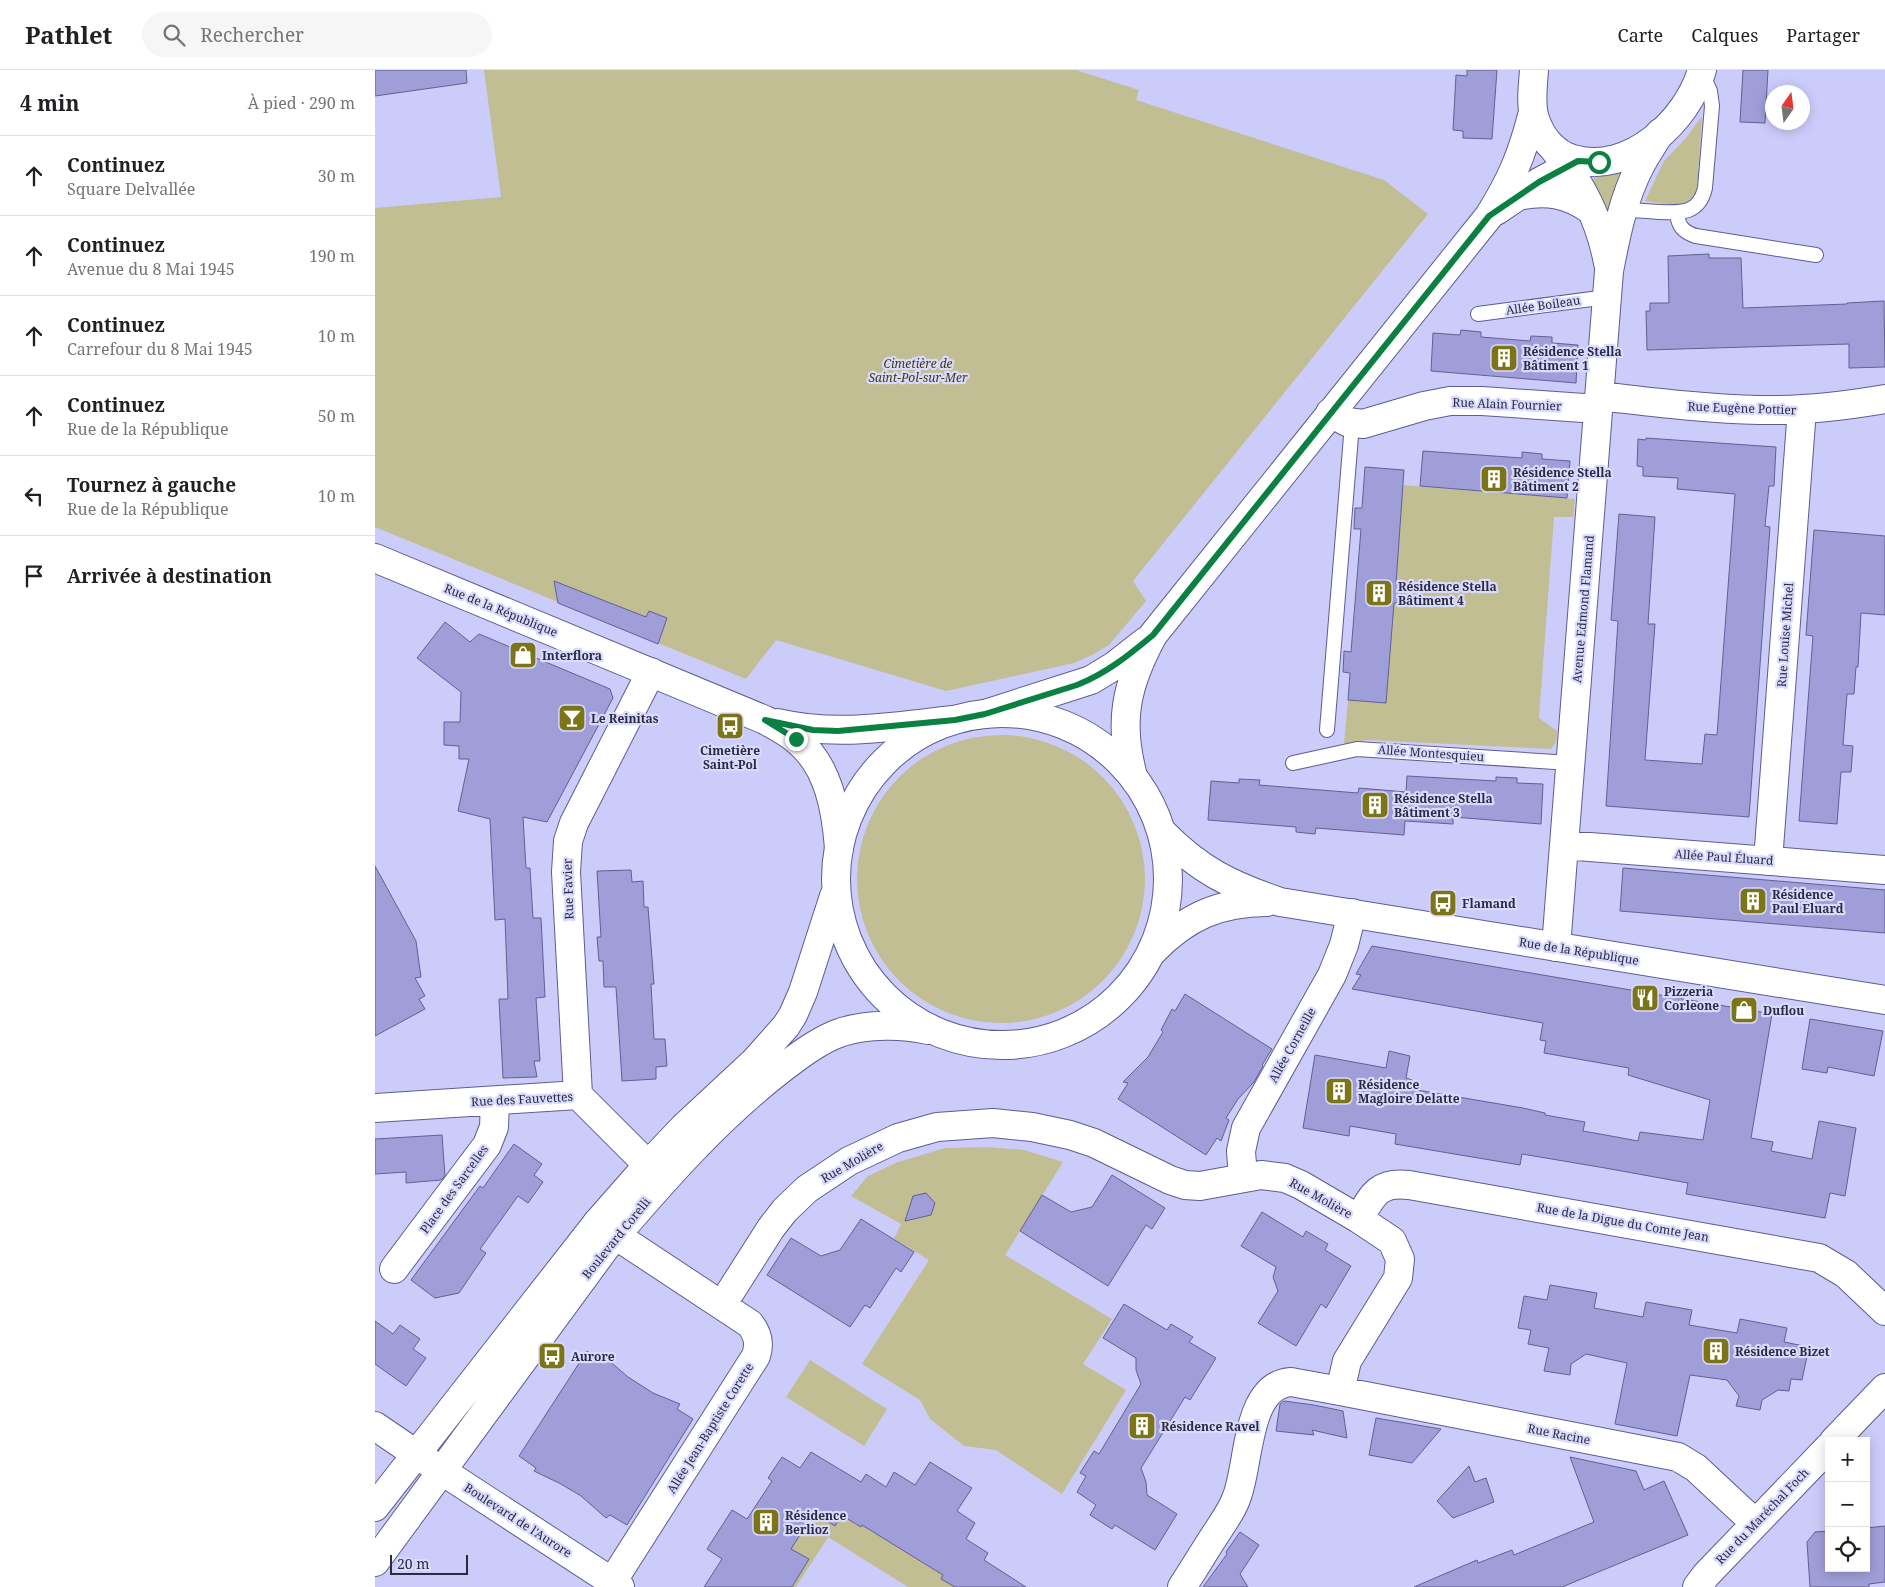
<!DOCTYPE html>
<html lang="fr">
<head>
<meta charset="utf-8">
<style>
	body { margin:0; font-family:"Noto Serif",serif; background:#f6f6f6; color:#202124 }
	.controls { position:absolute; right:15px; bottom:15px; display:grid; overflow:hidden; border-radius:0px; box-shadow:0 2px 12px #0003 }
	.controls button { width:45px; height:45px; display:grid; place-items:center; padding:0; border:0; border-bottom:1px solid #e0e0e0; background:#fff; color:#202124; font:25px sans-serif }
	.compass { position:absolute; left:1390px; top:15px; width:45px; height:45px; border-radius:50%; background:#fff; box-shadow:0 2px 12px #0003; rotate:14deg }
	.scale { position:absolute; left:15px; bottom:12px; width:78px; box-sizing:border-box; padding-left:5px; border:2px solid #2a2a40; border-top:0; font-size:14px; line-height:18px; white-space:nowrap; color:#2a2a40; -webkit-text-stroke:4px #dadafe; paint-order:stroke }
	.stop { position:absolute; width:15px; height:15px; margin:-11px; border:4px solid #0b8043; border-radius:50%; background:#fff }
	.stop.end { background:#0b8043; border-color:#fff; box-shadow:0 1px 5px #0008 }
	.list { margin:0; padding:0; list-style:none }
	h2 { display:flex; justify-content:space-between; align-items:center; height:65px; margin:0; padding:0 20px; font-size:21px }
	h2 small { font-size:16px; font-weight:400; color:#757577 }
	.list li { display:grid; grid-template-columns:32px 1fr auto; gap:15px; align-items:center; box-sizing:border-box; height:80px; padding:0 20px; border-top:1px solid #e0e0e0 }
	.list b { display:block; font-size:19px; white-space:nowrap }
	.list p { margin:0; font-size:16px; white-space:nowrap; color:#757577 }
	.list em { font-size:16px; font-style:normal; color:#757577 }
	.icon { flex:none; width:28px; height:28px; fill:none; stroke:currentColor; stroke-width:2; stroke-linecap:round; stroke-linejoin:round }
	.map { position:relative; flex:none; width:1510px; height:1517px; overflow:hidden }
	header { display:flex; align-items:center; gap:30px; box-sizing:border-box; height:70px; padding:0 25px; background:#fff; border-bottom:1px solid #e0e0e0 }
	header strong { font-size:24px }
	nav { display:flex; gap:28px; margin-inline-start:auto; font-size:18px }
	.search { width:350px; height:45px; background:#f6f6f6; display:flex; align-items:center; gap:12px; box-sizing:border-box; padding:0 18px; border-radius:28px; color:#757577; font-size:19px }
	main { display:flex }
	aside { flex:1; background:#fff }
	.map>svg:first-child { display:block }
	.green { fill:#c0be92 }
	.building { fill:#9f9ed8; stroke:#625f94 }
	.lines { fill:none; stroke-linecap:round; stroke-linejoin:round }
	.service-casing { stroke:#5f5c90; stroke-width:16 }
	.minor-casing { stroke:#5f5c90; stroke-width:30 }
	.tertiary-casing { stroke:#5f5c90; stroke-width:30 }
	.secondary-casing { stroke:#5f5c90; stroke-width:30 }
	.service { stroke:#fff; stroke-width:14 }
	.minor { stroke:#fff; stroke-width:28 }
	.tertiary { stroke:#fff; stroke-width:28 }
	.secondary { stroke:#fff; stroke-width:28 }
	.route { stroke:#0b8043; stroke-width:6 }
	.labels { text-anchor:middle; dominant-baseline:central; stroke-width:4.5; stroke-linejoin:round; paint-order:stroke }
	.street-label { font-size:12px; fill:#2a2a40; stroke:#dadafe }
	.poi-label { font-size:12px; font-weight:bold; fill:#2a2a40; stroke:#dadafe; text-anchor:start }
	.park-label { font-size:12px; font-style:italic; fill:#3e3a06; stroke:#dadafe }
</style>
</head>
<body>
<header>
<strong>Pathlet</strong>
<div class="search"><svg class="icon" aria-label="search" viewBox="0 0 24 24"><circle cx="10" cy="10" r="6"/><path d="M15 15l6 6"/></svg>Rechercher</div>
<nav><a>Carte</a><a>Calques</a><a>Partager</a></nav>
</header>
<main>
<aside>
<h2>4 min<small>À pied · 290 m</small></h2>
<ul class="list">
<li><svg class="icon" aria-label="ahead" viewBox="0 0 24 24"><path d="M12 20V5M6 11l6-6 6 6"/></svg><div><b>Continuez</b><p>Square Delvallée</p></div><em>30 m</em></li>
<li><svg class="icon" aria-label="ahead" viewBox="0 0 24 24"><path d="M12 20V5M6 11l6-6 6 6"/></svg><div><b>Continuez</b><p>Avenue du 8 Mai 1945</p></div><em>190 m</em></li>
<li><svg class="icon" aria-label="ahead" viewBox="0 0 24 24"><path d="M12 20V5M6 11l6-6 6 6"/></svg><div><b>Continuez</b><p>Carrefour du 8 Mai 1945</p></div><em>10 m</em></li>
<li><svg class="icon" aria-label="ahead" viewBox="0 0 24 24"><path d="M12 20V5M6 11l6-6 6 6"/></svg><div><b>Continuez</b><p>Rue de la République</p></div><em>50 m</em></li>
<li><svg class="icon" aria-label="left" viewBox="0 0 24 24"><path d="M17 20v-9H6M10 6l-5 5 5 5"/></svg><div><b>Tournez à gauche</b><p>Rue de la République</p></div><em>10 m</em></li>
<li><svg class="icon" aria-label="arrive" viewBox="0 0 24 24"><path d="M6 21V4h12l-3 4 3 4H6"/></svg><div><b>Arrivée à destination</b></div></li>
</ul>
</aside>
<div class="map">
<svg width="1510" height="1517" viewBox="0 0 1510 1517">
	<rect width="100%" height="100%" fill="#ccccfb"/>
	<path class="green" d="M109,0H701L764,20L761,30L1009,110L1053,144L758,511L771,531L734,575L717,585L699,593L571,621L401,570L371,609L0,457V138L126,127Z
		M1327,46L1322,119C1313,142 1289,133 1270,131L1289,91L1311,68Z
		M1244,101L1248,105L1235,146L1229,147L1212,111Z
		M1028,415L1200,429L1198,447H1179L1164,648L1182,661L1181,672L1176,679L993,670L969,674L973,630L1011,633L1019,533H1026L1027,514L1021,513Z
		M482 809a144 144 0 1 1 288 0a144 144 0 1 1-288 0Z
		M612,1077L649,1080L688,1092L630,1185L737,1249L708,1294L751,1320L687,1424L621,1380L589,1376L555,1349L545,1330L487,1294L554,1190L519,1169L526,1154L476,1126L493,1106L523,1092L570,1078Z
		M435,1290L512,1339L489,1376L411,1327Z
		M495,1442L509,1468L552,1495L559,1484L580,1517H533L453,1467L421,1517H409L434,1489L411,1476L439,1443L460,1455L466,1445L486,1457Z"/>
	<path class="building" d="M0,0H91L92,13L0,26Z
		M1092,0H1122L1117,69L1088,68V61L1078,60L1081,5L1092,6Z
		M1368,0H1393L1390,53L1365,52Z
		M1334,184V188H1366L1368,238L1472,234V233L1509,231L1510,297L1474,298V274L1272,280L1271,241H1275V233H1294L1293,186Z
		M1086,260L1106,262V267L1155,271L1156,266L1177,267V273L1203,275L1201,313L1056,301L1058,263L1085,265Z
		M1271,368L1401,377L1399,416H1394L1390,456L1395,457L1374,747L1231,736L1243,551L1236,550L1244,444L1280,447L1273,554H1280L1270,690L1327,694L1330,664L1342,665L1360,424L1302,419L1303,408L1268,406V397L1262,396L1263,369L1271,370Z
		M1048,381L1147,388V382L1167,384V389L1195,391L1192,428L1045,416Z
		M990,397L1029,400L1021,513H1027L1026,533H1019L1011,633L973,630L975,603L968,602L969,581L976,582L986,459H979L980,438H987Z
		M1439,460L1510,466V545L1486,543L1483,597H1481L1479,624H1472L1468,675L1478,676L1476,702H1466L1462,754L1424,751L1438,566L1431,565Z
		M179,511L271,547L274,541L292,548L283,574L183,533Z
		M70,552L95,572L104,564L235,619L238,628L172,752L148,747L151,798H155L158,848H166L170,927L161,928L165,991H159L162,1007L128,1008L124,929H133L130,849L120,850L115,749L83,741L94,689H84V676L69,675V652H85L86,622L42,588Z
		M1032,706L1121,711V707L1142,708V713L1168,714L1166,754L1078,747V754L1030,751L1029,765L941,758L940,764L921,762V757L833,750L836,711L864,713V709L885,710L884,715L983,723L984,718L1031,722Z
		M0,796L41,871L46,907L40,908L50,926L44,929L50,939L0,966Z
		M1248,798L1510,820V863L1245,841Z
		M256,800L257,812L268,811L269,837H273L279,914H276L279,969H290L292,996L281,997V1009L247,1011L241,917H229L228,891H224L222,867H226L222,801Z
		M997,876L1397,944L1376,1068L1398,1072L1396,1081L1437,1089L1444,1051L1481,1058L1470,1126L1455,1123L1450,1148L1311,1124L1313,1113L1230,1098L1147,1084L1145,1095L1020,1074L1021,1064L975,1056L974,1066L928,1058L940,985L1011,998L1014,981L1035,986L1031,1008L1037,1010L1036,1019L1148,1038L1170,1043V1045L1210,1052L1208,1061L1236,1066L1263,1071L1265,1062L1328,1070L1335,1030L1253,1005L1254,998L1169,983L1171,971L1165,970L1168,953L977,919L986,905L981,904Z
		M810,924L897,979L887,995L888,996L879,1012L863,1029L851,1048L854,1050L846,1071L842,1068L831,1085L743,1029L753,1013L748,1012L773,987L788,962L786,960L797,939L800,941Z
		M1435,949L1508,961L1499,1006L1453,997L1452,1003L1427,999Z
		M67,1065L70,1106L66,1110L31,1113V1102L0,1104V1069Z
		M139,1074L167,1094L159,1105L168,1112L153,1133L143,1126L105,1179L111,1183L84,1223L60,1228L36,1210L105,1116L108,1118Z
		M737,1105L790,1138L777,1159L771,1155L733,1216L645,1161L667,1125L696,1142L717,1137Z
		M551,1123L560,1133L556,1145L530,1151L538,1126Z
		M887,1142L928,1167L931,1161L953,1174L950,1180L976,1196L951,1238L946,1234L921,1276L883,1253L903,1221L898,1207L901,1197L866,1176Z
		M486,1149L539,1182L526,1202L521,1198L495,1238L490,1235L475,1257L392,1205L416,1168L446,1186L465,1180Z
		M1175,1215L1222,1223L1219,1238L1268,1247L1271,1232L1317,1240L1314,1255L1362,1263L1365,1249L1412,1258L1409,1272L1434,1277L1427,1310L1416,1309L1414,1321L1403,1320L1387,1330L1385,1340L1361,1336L1364,1326L1352,1310L1315,1305L1302,1366L1240,1354L1252,1293L1211,1284L1196,1294L1195,1305L1169,1301L1174,1278L1153,1274L1156,1260L1143,1258L1149,1226L1172,1230Z
		M749,1234L792,1260L796,1254L818,1267L814,1272L841,1288L815,1330L810,1327L766,1398L771,1412L772,1425L802,1444L780,1480L740,1455L737,1459L715,1445L721,1435L702,1422L711,1406L705,1403L719,1381L724,1384L766,1314L761,1300V1288L728,1268Z
		M0,1251L18,1264L25,1255L45,1269L38,1279L51,1288L31,1316L0,1294Z
		M212,1281L228,1292L231,1288L253,1307L278,1323L305,1334L302,1339L318,1349L252,1455L235,1445L231,1448L206,1426L186,1414L159,1401L161,1398L144,1386Z
		M909,1331L939,1335L968,1341L972,1368L937,1360L939,1365L901,1361L905,1334Z
		M1001,1348L1066,1359L1037,1393L994,1385Z
		M436,1382L486,1412L491,1404L511,1417L519,1402L540,1415L555,1392L597,1418L582,1441L600,1453L591,1469L613,1483L609,1490L651,1517H580L566,1509L568,1505L487,1455L486,1457L466,1445L460,1456L439,1443L416,1479L434,1489L417,1517H329L347,1489L332,1479L357,1440L372,1449L397,1411L393,1408L407,1387L425,1398Z
		M1195,1387L1261,1401L1269,1420L1289,1411L1313,1465L1187,1517H1039L1102,1490L1103,1493L1137,1480L1139,1485L1219,1452Z
		M1094,1396L1100,1412L1111,1408L1119,1432L1078,1448L1062,1431Z
		M1510,1456V1512L1494,1514V1517H1435L1432,1472L1440,1462L1454,1461V1498H1491V1458Z
		M865,1462L884,1475L865,1504L873,1517H828L852,1484L851,1482Z"/>
	<g class="lines">
		<defs>
			<path id="service" d="M1248,140C1260,140 1272,141 1284,142C1306,143 1324,144 1330,118L1337,36L1335,21L1327,4
				M1302,143C1303,156 1308,162 1321,166L1441,185
				M1103,244L1232,227
				M952,660L977,354
				M918,693L982,679L1195,693"/>
			<path id="minor" d="M1179,79C1206,113 1225,149 1233,193
				M1142,126C1171,120 1193,123 1217,141
				M1224,326C1278,332 1331,339 1384,340C1426,341 1469,336 1510,329
				M955,343L972,352L988,354L1049,336L1075,331H1107L1223,339
				M1189,775L1510,800
				M1393,791L1427,339
				M1181,877L1234,201C1241,165 1248,129 1265,96C1271,85 1278,74 1285,63
				M203,1025L191,802L193,771L199,753L276,602
				M0,1038L203,1025L288,1110
				M868,1108L866,1081L871,1058L957,905L969,875L977,843
				M984,1149C997,1126 1003,1111 1034,1115L1444,1188L1471,1204L1510,1241
				M222,1153L375,1254C383,1264 385,1274 381,1286L237,1512
				M19,1199L112,1075L119,1057L120,1031
				M347,1235L396,1158L410,1140L432,1119L474,1091L523,1068L562,1057L618,1053L657,1057L695,1065L719,1073L795,1110L810,1115L825,1116L886,1105L910,1108L926,1115L984,1149L1017,1171L1025,1189L1023,1208L972,1291L965,1321
				M0,1356L41,1384
				M1459,1371L1510,1318
				M807,1517C819,1499 830,1480 842,1462C849,1451 857,1440 861,1429C875,1396 870,1315 916,1312L965,1321L1303,1387L1321,1398L1380,1453
				M1322,1517L1331,1505L1454,1377"/>
			<path id="tertiary" d="M1159,0C1158,16 1155,34 1160,49C1166,67 1179,84 1198,89C1254,106 1313,50 1327,0
				M1121,141L1164,112L1203,91
				M0,488L390,650C401,656 413,662 423,671C454,697 461,740 464,778
				M610,644L716,610L739,596L771,571
				M403,653C462,667 520,656 579,650
				M758,706C743,651 751,615 778,565L1114,146C1137,109 1147,85 1158,42
				M787,762C824,800 855,815 905,832L1510,930
				M778,881C811,847 844,832 892,832
				M41,1384L245,1517"/>
			<path id="secondary" d="M461 809a166 166 0 1 1 332 0a166 166 0 1 1-332 0Z
				M0,1437L222,1153L273,1095L309,1057L380,991L411,956L418,945L428,922L459,826
				M0,1492L231,1177C286,1113 341,1049 409,997C426,984 446,969 467,962C493,954 527,954 553,960"/>
		</defs>
		<use href="#service" class="service-casing"/>
		<use href="#minor" class="minor-casing"/>
		<use href="#tertiary" class="tertiary-casing"/>
		<use href="#secondary" class="secondary-casing"/>
		<use href="#service" class="service"/>
		<use href="#minor" class="minor"/>
		<use href="#tertiary" class="tertiary"/>
		<use href="#secondary" class="secondary"/>
	</g>
	<g class="lines">
		<path class="route" d="M421,669L390,650L438,660L463,661L580,650L610,644L702,615C732,603 754,585 778,565L1114,146L1164,112L1203,91L1224,92"/>
	</g>
	<defs>
		<symbol id="building-square" viewBox="-11 -11 22 22"><rect x="-9" y="-9" width="18" height="18" rx="4" fill="#7c7518" stroke="#dadafe"/><path d="M-4-6H4V6H1V3H-1V6H-4ZM-2.5-4.3h1.7v1.8h-1.7ZM.8-4.3h1.7v1.8H.8ZM-2.5-1h1.7V.8h-1.7ZM.8-1h1.7V.8H.8Z" fill="#fff"/></symbol>
		<symbol id="shop-square" viewBox="-11 -11 22 22"><rect x="-9" y="-9" width="18" height="18" rx="4" fill="#7c7518" stroke="#dadafe"/><path d="M-5-2.5h2.3a2.7 3.5 0 0 1 5.4 0H5L5.5 6h-11ZM-1.5-2.5h3a1.5 2.3 0 0 0-3 0Z" fill="#fff"/></symbol>
		<symbol id="bar-square" viewBox="-11 -11 22 22"><rect x="-9" y="-9" width="18" height="18" rx="4" fill="#7c7518" stroke="#dadafe"/><path d="M-6-5H6L.8 .8V4.5H3.5V6h-7V4.5H-.8V.8Z" fill="#fff"/></symbol>
		<symbol id="bus-square" viewBox="-11 -11 22 22"><rect x="-9" y="-9" width="18" height="18" rx="4" fill="#7c7518" stroke="#dadafe"/><path d="M-5-6H5V4H4V6H2V4H-2V6H-4V4H-5ZM-3.5-4V0h7V-4ZM-3.5 1.2v1.5H-2V1.2ZM2 1.2v1.5H3.5V1.2Z" fill="#fff"/></symbol>
		<symbol id="restaurant-square" viewBox="-11 -11 22 22"><rect x="-9" y="-9" width="18" height="18" rx="4" fill="#7c7518" stroke="#dadafe"/><path d="M-5-6h1v4h1v-4h1v4h1v-4h1v5L-1.5 .5V6h-2V.5L-5-1ZM5-6V6H3V1.5H1.5Q1.5-4 5-6Z" fill="#fff"/></symbol>
	</defs>
	<g fill-rule="evenodd">
		<use href="#building-square" x="1113" y="272" width="32" height="32"/>
		<use href="#building-square" x="1103" y="393" width="32" height="32"/>
		<use href="#building-square" x="988" y="507" width="32" height="32"/>
		<use href="#shop-square" x="132" y="569" width="32" height="32"/>
		<use href="#bar-square" x="181" y="632" width="32" height="32"/>
		<use href="#bus-square" x="339" y="640" width="32" height="32"/>
		<use href="#building-square" x="984" y="719" width="32" height="32"/>
		<use href="#building-square" x="1362" y="815" width="32" height="32"/>
		<use href="#bus-square" x="1052" y="817" width="32" height="32"/>
		<use href="#restaurant-square" x="1254" y="912" width="32" height="32"/>
		<use href="#shop-square" x="1353" y="924" width="32" height="32"/>
		<use href="#building-square" x="948" y="1005" width="32" height="32"/>
		<use href="#building-square" x="1325" y="1265" width="32" height="32"/>
		<use href="#bus-square" x="161" y="1270" width="32" height="32"/>
		<use href="#building-square" x="751" y="1340" width="32" height="32"/>
		<use href="#building-square" x="375" y="1436" width="32" height="32"/>
	</g>
	<g class="labels">
		<g class="street-label">
			<text transform="translate(1168 235) rotate(-8)">Allée Boileau</text>
			<text transform="translate(1132 334) rotate(2)">Rue Alain Fournier</text>
			<text transform="translate(1367 338) rotate(2)">Rue Eugène Pottier</text>
			<text transform="translate(1208 539) rotate(-85)">Avenue Edmond Flamand</text>
			<text transform="translate(126 540) rotate(22)">Rue de la République</text>
			<text transform="translate(1410 565) rotate(-86)">Rue Louise Michel</text>
			<text transform="translate(1056 683) rotate(4)">Allée Montesquieu</text>
			<text transform="translate(1349 787) rotate(4)">Allée Paul Éluard</text>
			<text transform="translate(193 819) rotate(-92)">Rue Favier</text>
			<text transform="translate(1204 881) rotate(9)">Rue de la République</text>
			<text transform="translate(917 975) rotate(-61)">Allée Corneille</text>
			<text transform="translate(147 1029) rotate(-3)">Rue des Fauvettes</text>
			<text transform="translate(477 1092) rotate(-30)">Rue Molière</text>
			<text transform="translate(79 1119) rotate(-54)">Place des Sarcelles</text>
			<text transform="translate(946 1128) rotate(29)">Rue Molière</text>
			<text transform="translate(1248 1152) rotate(10)">Rue de la Digue du Comte Jean</text>
			<text transform="translate(241 1168) rotate(-51)">Boulevard Corelli</text>
			<text transform="translate(335 1358) rotate(-58)">Allée Jean-Baptiste Corette</text>
			<text transform="translate(1184 1364) rotate(11)">Rue Racine</text>
			<text transform="translate(1387 1446) rotate(-46)">Rue du Maréchal Foch</text>
			<text transform="translate(143 1450) rotate(33)">Boulevard de l'Aurore</text>
		</g>
		<g class="poi-label">
			<text x="1148" y="281">Résidence Stella<tspan x="1148" dy="14">Bâtiment 1</tspan></text>
			<text x="1138" y="402">Résidence Stella<tspan x="1138" dy="14">Bâtiment 2</tspan></text>
			<text x="1023" y="516">Résidence Stella<tspan x="1023" dy="14">Bâtiment 4</tspan></text>
			<text x="167" y="585">Interflora</text>
			<text x="216" y="648">Le Reinitas</text>
			<text x="355" y="680" text-anchor="middle">Cimetière<tspan x="355" dy="14">Saint-Pol</tspan></text>
			<text x="1019" y="728">Résidence Stella<tspan x="1019" dy="14">Bâtiment 3</tspan></text>
			<text x="1397" y="824">Résidence<tspan x="1397" dy="14">Paul Eluard</tspan></text>
			<text x="1087" y="833">Flamand</text>
			<text x="1289" y="921">Pizzeria<tspan x="1289" dy="14">Corleone</tspan></text>
			<text x="1388" y="940">Duflou</text>
			<text x="983" y="1014">Résidence<tspan x="983" dy="14">Magloire Delatte</tspan></text>
			<text x="1360" y="1281">Résidence Bizet</text>
			<text x="196" y="1286">Aurore</text>
			<text x="786" y="1356">Résidence Ravel</text>
			<text x="410" y="1445">Résidence<tspan x="410" dy="14">Berlioz</tspan></text>
		</g>
		<g class="park-label">
			<text x="543" y="293">Cimetière de<tspan x="543" dy="14">Saint-Pol-sur-Mer</tspan></text>
		</g>
	</g>
</svg>
<div class="controls">
<button>+</button>
<button>−</button>
<button><svg class="icon" aria-label="locate" viewBox="0 0 24 24"><circle cx="12" cy="12" r="6"/><path d="M12 2v4M12 18v4M2 12h4M18 12h4"/></svg></button>
</div>
<svg class="compass" viewBox="-18 -18 36 36"><path d="M0-13l5 13h-10z" fill="#e53935"/><path d="M0 13l5-13h-10z" fill="#757577"/></svg>
<div class="scale">20 m</div>
<div class="stop" style="left:1224px;top:92px"></div>
<div class="stop end" style="left:421px;top:669px"></div>
</div>
</main>
</body>
</html>
